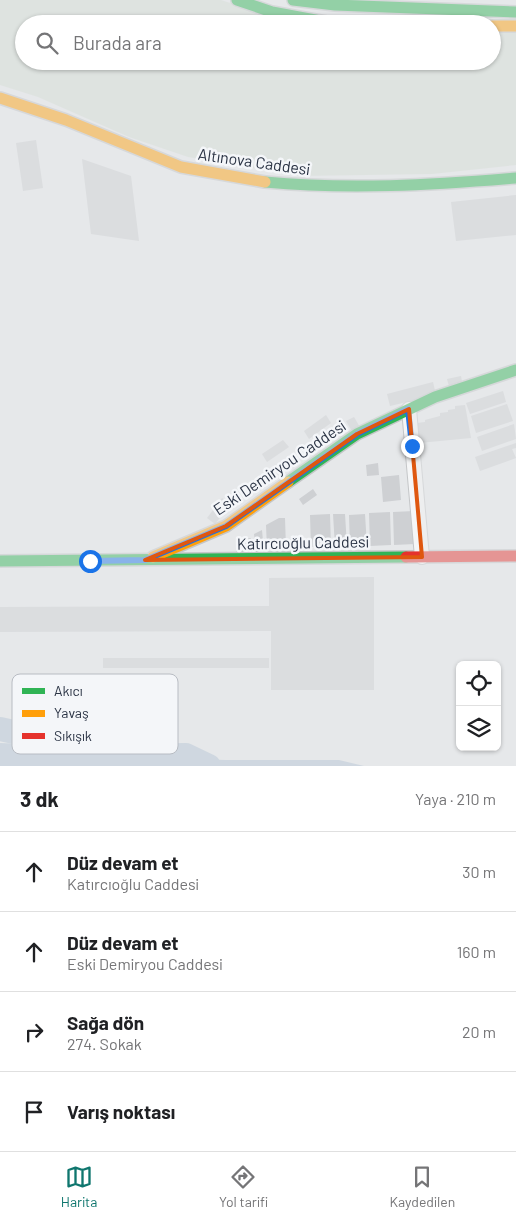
<!DOCTYPE html>
<html lang="tr">
<head>
<meta charset="utf-8">
<style>
	body { margin:0; font-family:Barlow,sans-serif; background:#f6f6f6; color:#202124 }
	.controls { position:absolute; right:15px; bottom:15px; display:grid; overflow:hidden; border-radius:8px; box-shadow:0 1px 4px #0004 }
	.controls button { width:45px; height:45px; display:grid; place-items:center; padding:0; border:0; border-bottom:1px solid #e0e0e0; background:#fff; color:#202124; font:25px sans-serif }
	.stop { position:absolute; width:15px; height:15px; margin:-11px; border:4px solid #1a73e8; border-radius:50%; background:#fff }
	.stop.end { background:#1a73e8; border-color:#fff; box-shadow:0 1px 5px #0008 }
	.list { margin:0; padding:0; list-style:none }
	h2 { display:flex; justify-content:space-between; align-items:center; height:65px; margin:0; padding:0 20px; font-size:21px }
	h2 small { font-size:16px; font-weight:400; color:#757577 }
	.list li { display:grid; grid-template-columns:32px 1fr auto; gap:15px; align-items:center; box-sizing:border-box; height:80px; padding:0 20px; border-top:1px solid #e0e0e0 }
	.list b { display:block; font-size:19px; white-space:nowrap }
	.list p { margin:0; font-size:16px; white-space:nowrap; color:#757577 }
	.list em { font-size:16px; font-style:normal; color:#757577 }
	.icon { flex:none; width:28px; height:28px; fill:none; stroke:currentColor; stroke-width:2; stroke-linecap:round; stroke-linejoin:round }
	.map { position:relative; flex:none; width:516px; height:766px; overflow:hidden }
	.search { position:absolute; background:#fff; box-shadow:0 1px 4px #0004; left:15px; right:15px; top:15px; height:55px; display:flex; align-items:center; gap:12px; box-sizing:border-box; padding:0 18px; border-radius:28px; color:#757577; font-size:19px }
	.sheet { height:385px; background:#fff }
	nav { display:flex; justify-content:space-around; align-items:center; box-sizing:border-box; height:70px; border-top:1px solid #e0e0e0; background:#fff; font-size:14px; color:#757577 }
	nav a { display:grid; justify-items:center; gap:2px }
	nav .on { color:#0f766e }
	.map>svg:first-child { display:block }
	.green { fill:#d6ded6 }
	.water { fill:#b4c4d5 }
	.lines { fill:none; stroke-linecap:round; stroke-linejoin:round }
	.river { stroke:#b4c4d5; stroke-width:24 }
	.building { fill:#ced0d3 }
	.street-casing { stroke:#c4c6c8; stroke-width:16 }
	.fast-casing { stroke:#c4c6c8; stroke-width:14 }
	.slow-casing { stroke:#c4c6c8; stroke-width:14 }
	.jam-casing { stroke:#c4c6c8; stroke-width:14 }
	.street { stroke:#f5f6f7; stroke-width:14 }
	.fast { stroke:#30b455; stroke-width:11 }
	.slow { stroke:#ff9f0a; stroke-width:11 }
	.jam { stroke:#e5322d; stroke-width:11 }
	.route { stroke:#1a73e8; stroke-width:6 }
	.marked { fill:none; stroke:#df570f; stroke-width:4; stroke-linejoin:round }
	.labels { text-anchor:middle; dominant-baseline:central; stroke-width:5; stroke-linejoin:round; paint-order:stroke }
	.street-label { font-size:16px; fill:#2b3445; stroke:#f4f6f9 }
	.key { fill:#f4f6f9; stroke:#b8bcc3; stroke-width:1 }
	.key-label { font-size:14px; fill:#2b3445 }
</style>
</head>
<body>
<div class="map">
<svg width="516" height="766" viewBox="0 0 516 766">
	<rect width="100%" height="100%" fill="#e6e8ea"/>
	<path class="green" d="M0,0H221L280,19L303,24H24V61H492V31L516,32V165L432,174L300,176L188,157L129,137L38,97L0,85Z"/>
	<path class="water" d="M0,743L72,746L141,757L225,760H339L364,766H0Z"/>
	<g class="lines">
		<path class="river" d="M0,729L123,756L186,755L209,766"/>
	</g>
	<path class="building" d="M36,140L43,188L23,191L16,143Z
		M82,159L131,176L139,241L91,234Z
		M516,195V235L456,241L451,202Z
		M461,376L463,387L450,390L447,379Z
		M433,382L436,395L390,406L387,394Z
		M503,391L506,402L470,414L466,403Z
		M507,404L513,421L476,433L471,416Z
		M465,405L471,438L419,443L417,423L425,422V420L440,416V413L448,412V410L455,409V406Z
		M326,415L331,423L309,439L304,431Z
		M354,417L361,429L353,433L346,421Z
		M514,424L516,439L482,451L477,437Z
		M283,440L289,447L267,462L262,454Z
		M516,443V448L512,449L516,458L480,471L475,457Z
		M378,463L379,475L367,476L366,465Z
		M399,475L401,500L383,502L381,477Z
		M313,489L317,495L303,505L299,499Z
		M222,498L231,504L215,524L207,518Z
		M414,511L415,544L394,545L393,512Z
		M390,512L391,545L370,546L369,513Z
		M330,514L331,546L311,547L310,515Z
		M333,514H345L347,546L335,547Z
		M365,514L367,546L350,547L349,515Z
		M279,518H285L286,548L267,549L266,525Z
		M262,530L264,552L256,553L254,534Z
		M298,536L299,547L290,548V537Z
		M245,538H251L252,552H236V544Z
		M374,577V690H271V631L0,632V607L269,606V578Z
		M103,658H269V668H103Z"/>
	<g class="lines">
		<defs>
			<path id="street" d="M409,409L422,557"/>
			<path id="fast" d="M237,0L272,12L326,22L388,24
				M293,0L335,5L516,12
				M265,182C349,190 432,185 516,178
				M288,482L357,434L435,397L516,370
				M0,561L406,557"/>
			<path id="slow" d="M492,26H516
				M0,98L66,120L181,167L265,182
				M153,557L226,526L288,482"/>
			<path id="jam" d="M406,557L516,556"/>
		</defs>
		<use href="#street" class="street-casing"/>
		<use href="#fast" class="fast-casing"/>
		<use href="#slow" class="slow-casing"/>
		<use href="#jam" class="jam-casing"/>
		<use href="#street" class="street"/>
		<use href="#fast" class="fast"/>
		<use href="#slow" class="slow"/>
		<use href="#jam" class="jam"/>
	</g>
	<g class="lines">
		<path class="route" d="M90,561L145,560L226,526L357,434L408,409L412,446"/>
	</g>
	<path d="M0 0H516V766H0ZM409,409L422,557L145,560L226,526L357,434Z" fill="#e6e8ea" fill-opacity=".55" fill-rule="evenodd"/>
	<path class="marked" d="M409,409L422,557L145,560L226,526L357,434Z"/>
	<g class="labels">
		<g class="street-label">
			<text transform="translate(254 161) rotate(8)">Altınova Caddesi</text>
			<text transform="translate(279 467) rotate(-34)">Eski Demiryou Caddesi</text>
			<text transform="translate(303 542) rotate(-1)">Katırcıoğlu Caddesi</text>
		</g>
	</g>
	<rect x="12" y="674" width="166" height="80" rx="8" class="key"/>
	<rect x="22" y="688" width="23" height="6" fill="#30b455"/>
	<rect x="22" y="710" width="23" height="7" fill="#ff9f0a"/>
	<rect x="22" y="733" width="23" height="6" fill="#e5322d"/>
	<g class="key-label">
		<text x="54" y="696">Akıcı</text>
		<text x="54" y="718">Yavaş</text>
		<text x="54" y="741">Sıkışık</text>
	</g>
</svg>
<div class="controls">
<button><svg class="icon" aria-label="locate" viewBox="0 0 24 24"><circle cx="12" cy="12" r="6"/><path d="M12 2v4M12 18v4M2 12h4M18 12h4"/></svg></button>
<button><svg class="icon" aria-label="layers" viewBox="0 0 24 24"><path d="M12 4l9 5-9 5-9-5zM3 14l9 5 9-5"/></svg></button>
</div>
<div class="stop" style="left:90px;top:561px"></div>
<div class="stop end" style="left:412px;top:446px"></div>
<div class="search"><svg class="icon" aria-label="search" viewBox="0 0 24 24"><circle cx="10" cy="10" r="6"/><path d="M15 15l6 6"/></svg>Burada ara</div>
</div>
<section class="sheet">
<h2>3 dk<small>Yaya · 210 m</small></h2>
<ul class="list">
<li><svg class="icon" aria-label="ahead" viewBox="0 0 24 24"><path d="M12 20V5M6 11l6-6 6 6"/></svg><div><b>Düz devam et</b><p>Katırcıoğlu Caddesi</p></div><em>30 m</em></li>
<li><svg class="icon" aria-label="ahead" viewBox="0 0 24 24"><path d="M12 20V5M6 11l6-6 6 6"/></svg><div><b>Düz devam et</b><p>Eski Demiryou Caddesi</p></div><em>160 m</em></li>
<li><svg class="icon" aria-label="right" viewBox="0 0 24 24"><path d="M7 20v-9h11M14 6l5 5-5 5"/></svg><div><b>Sağa dön</b><p>274. Sokak</p></div><em>20 m</em></li>
<li><svg class="icon" aria-label="arrive" viewBox="0 0 24 24"><path d="M6 21V4h12l-3 4 3 4H6"/></svg><div><b>Varış noktası</b></div></li>
</ul>
</section>
<nav>
<a class="on"><svg class="icon" aria-label="map" viewBox="0 0 24 24"><path d="M3 6l6-2 6 2 6-2v14l-6 2-6-2-6 2zM9 4v14M15 6v14"/></svg>Harita</a>
<a><svg class="icon" aria-label="directions" viewBox="0 0 24 24"><path d="M12 3l9 9-9 9-9-9zM9 14v-3h6M13 9l2 2-2 2"/></svg>Yol tarifi</a>
<a><svg class="icon" aria-label="saved" viewBox="0 0 24 24"><path d="M7 4h10v16l-5-4-5 4z"/></svg>Kaydedilen</a>
</nav>
</body>
</html>
